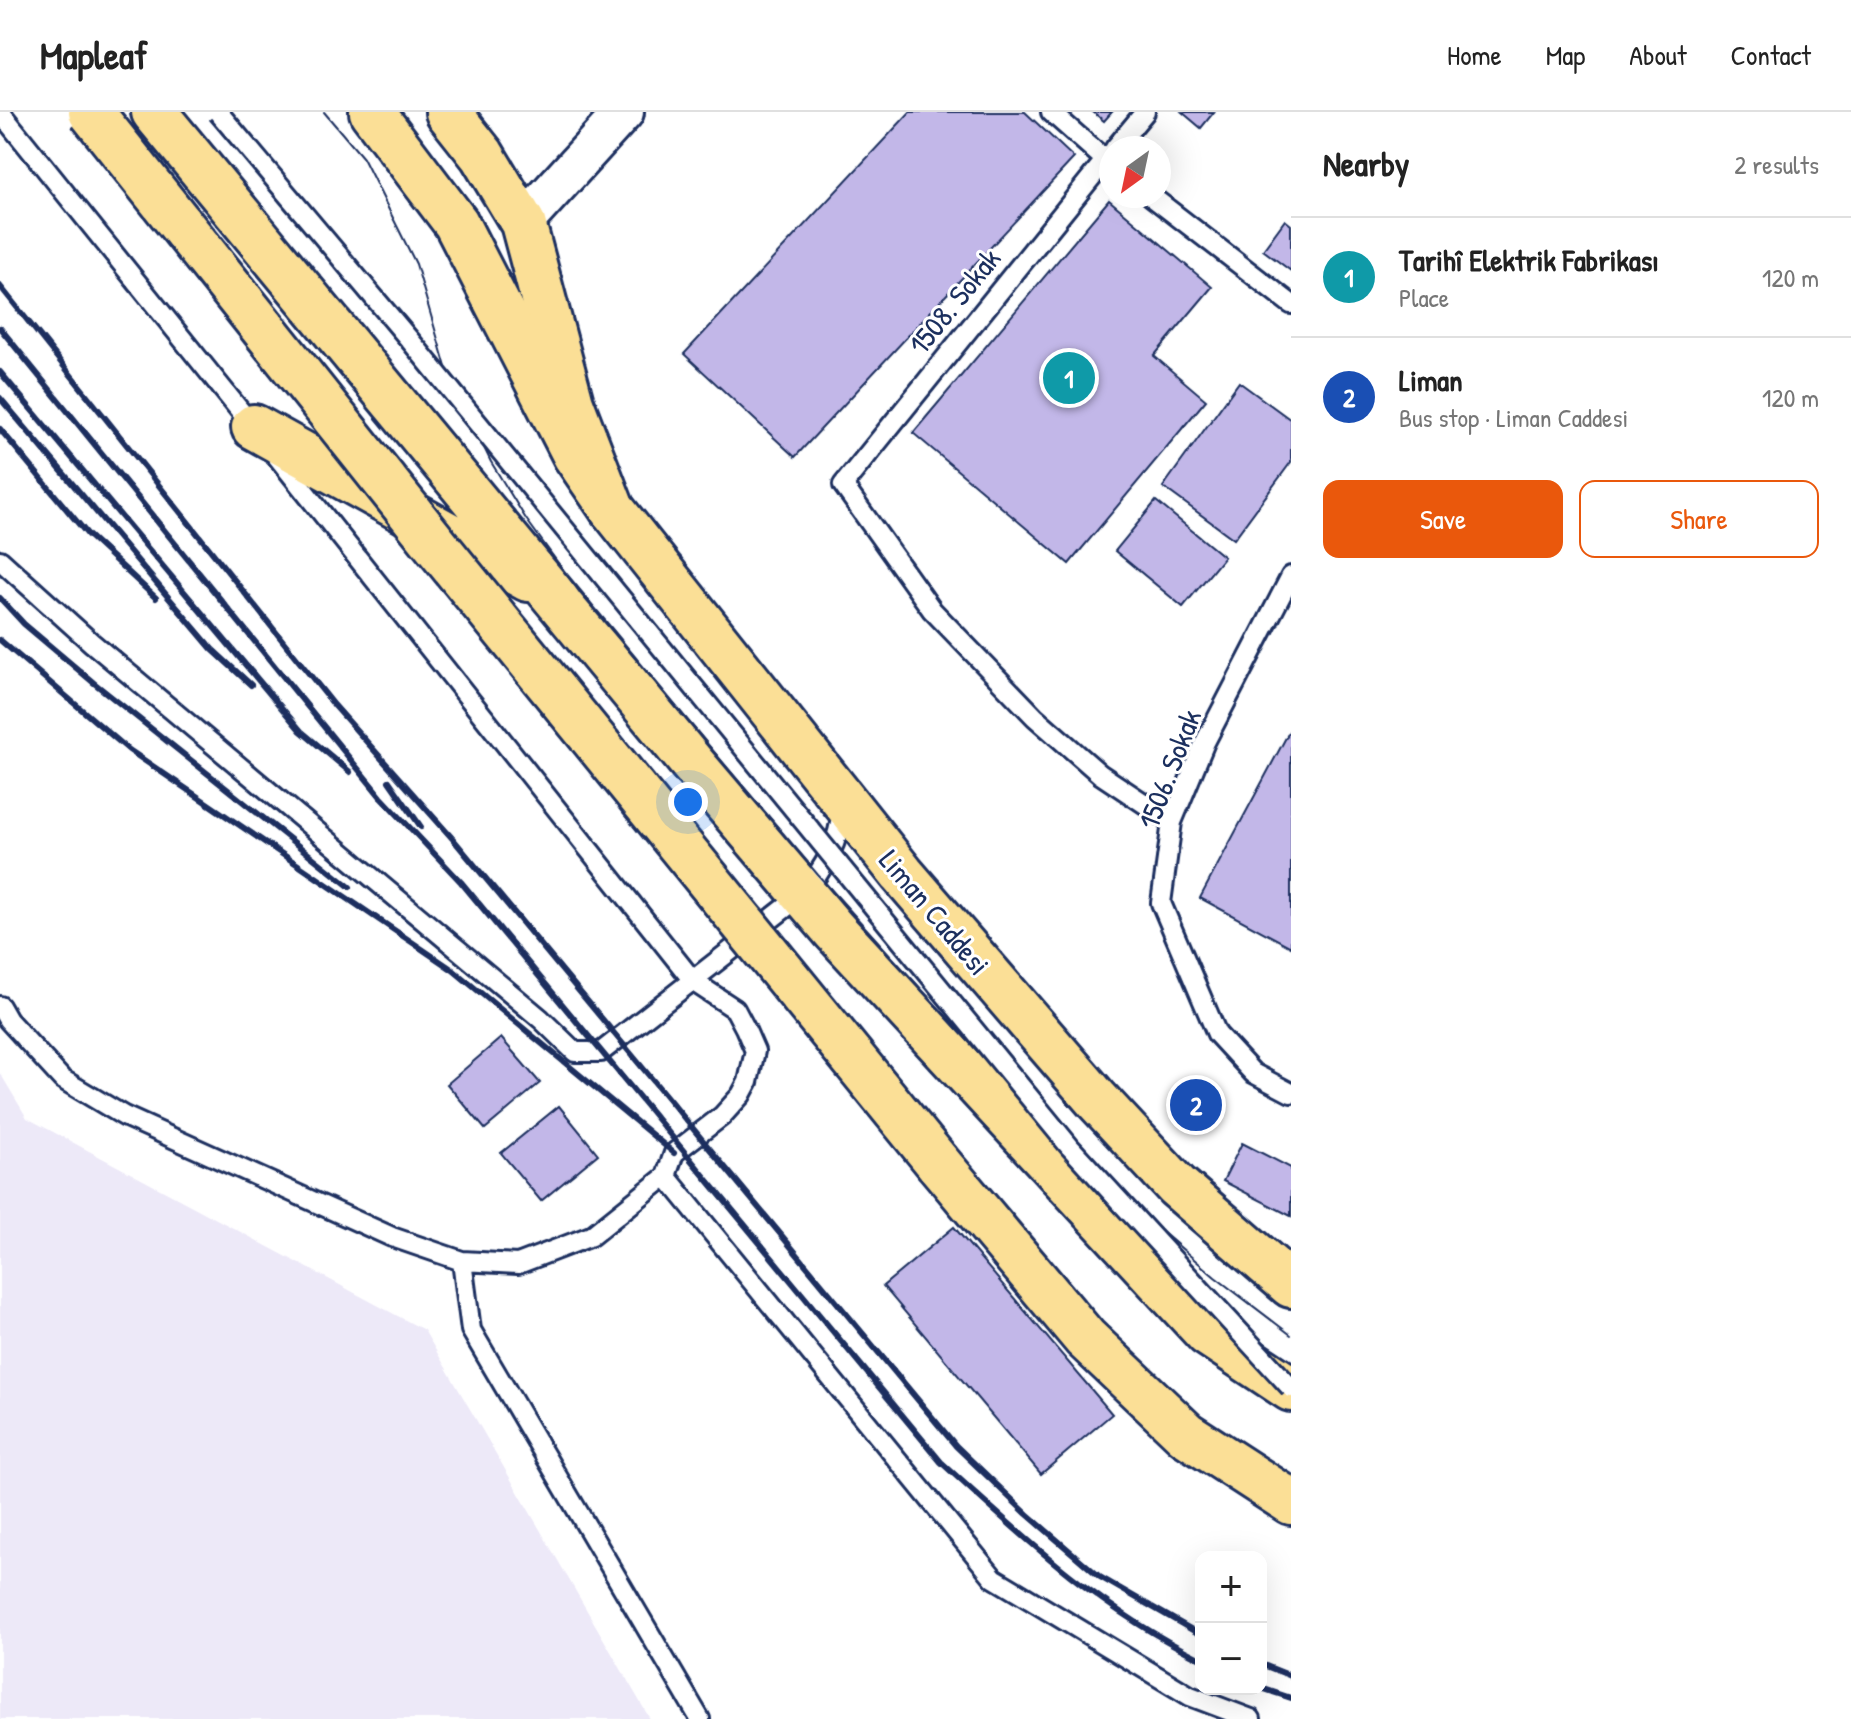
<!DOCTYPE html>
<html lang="en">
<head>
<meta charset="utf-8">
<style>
	body { margin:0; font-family:"Patrick Hand",sans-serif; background:#f6f6f6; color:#222 }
	.controls { position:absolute; right:24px; bottom:24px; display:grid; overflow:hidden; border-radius:16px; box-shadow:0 8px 32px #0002 }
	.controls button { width:72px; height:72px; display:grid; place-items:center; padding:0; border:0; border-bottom:2px solid #e0e0e0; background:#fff; color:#222; font:40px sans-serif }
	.compass { position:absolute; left:1099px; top:24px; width:72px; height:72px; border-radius:50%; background:#fff; box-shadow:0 8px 32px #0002; rotate:213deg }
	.you { position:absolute; left:688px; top:690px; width:28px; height:28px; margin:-20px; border:6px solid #fff; border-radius:50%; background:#1a73e8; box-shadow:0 0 0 12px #1a73e833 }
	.badge { display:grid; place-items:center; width:52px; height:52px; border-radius:50%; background:#ea580c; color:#fff; font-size:26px; font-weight:700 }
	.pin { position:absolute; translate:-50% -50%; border:4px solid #fff; box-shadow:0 2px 8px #0006 }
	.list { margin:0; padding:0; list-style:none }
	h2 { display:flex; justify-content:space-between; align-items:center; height:104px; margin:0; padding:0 32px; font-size:34px }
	h2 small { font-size:26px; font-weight:400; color:#767676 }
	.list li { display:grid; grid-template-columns:52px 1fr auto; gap:24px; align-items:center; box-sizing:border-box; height:120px; padding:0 32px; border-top:2px solid #e0e0e0 }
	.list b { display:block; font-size:30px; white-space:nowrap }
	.list p { margin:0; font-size:26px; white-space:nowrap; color:#767676 }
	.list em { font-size:26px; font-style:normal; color:#767676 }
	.actions { display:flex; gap:16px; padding:24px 32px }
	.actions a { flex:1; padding:18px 0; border:2px solid #ea580c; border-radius:16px; text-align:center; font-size:28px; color:#ea580c }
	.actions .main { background:#ea580c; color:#fff }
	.map { position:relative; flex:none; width:1291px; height:1607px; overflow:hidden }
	header { display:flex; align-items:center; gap:48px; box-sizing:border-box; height:112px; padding:0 40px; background:#fff; border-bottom:2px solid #e0e0e0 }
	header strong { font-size:38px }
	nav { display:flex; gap:44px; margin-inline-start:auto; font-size:28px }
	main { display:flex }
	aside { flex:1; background:#fff }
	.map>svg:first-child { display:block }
	.built { fill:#ede9f8 }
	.building { fill:#c2b7e8; stroke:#1b2f5e; stroke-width:2 }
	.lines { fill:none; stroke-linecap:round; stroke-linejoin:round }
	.lane-casing { stroke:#1b2f5e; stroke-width:24 }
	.street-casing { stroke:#1b2f5e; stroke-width:44 }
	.primary-casing { stroke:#1b2f5e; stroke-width:50 }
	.highway-casing { stroke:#1b2f5e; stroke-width:50 }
	.lane { stroke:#fff; stroke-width:18 }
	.street { stroke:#fff; stroke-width:38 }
	.primary { stroke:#fbdf96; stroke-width:44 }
	.highway { stroke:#fbdf96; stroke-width:44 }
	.tram { stroke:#1b2f5e; stroke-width:2 }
	.rail { stroke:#1b2f5e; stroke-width:6 }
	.lane-bridge-casing { stroke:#1b2f5e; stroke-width:24; stroke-linecap:butt }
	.highway-bridge-casing { stroke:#1b2f5e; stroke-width:50; stroke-linecap:butt }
	.lane-bridge { stroke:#fff; stroke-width:18 }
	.highway-bridge { stroke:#fbdf96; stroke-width:44 }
	.labels { text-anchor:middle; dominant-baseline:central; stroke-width:6; stroke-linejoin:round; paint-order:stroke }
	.street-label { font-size:30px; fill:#1b2f5e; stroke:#fff }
</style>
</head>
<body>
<header>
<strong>Mapleaf</strong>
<nav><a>Home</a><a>Map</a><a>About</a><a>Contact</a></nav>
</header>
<main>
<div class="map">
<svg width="1291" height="1607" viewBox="0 0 1291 1607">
	<rect width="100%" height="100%" fill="#fff"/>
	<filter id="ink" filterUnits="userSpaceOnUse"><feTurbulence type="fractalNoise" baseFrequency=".0125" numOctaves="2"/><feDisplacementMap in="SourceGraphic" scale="16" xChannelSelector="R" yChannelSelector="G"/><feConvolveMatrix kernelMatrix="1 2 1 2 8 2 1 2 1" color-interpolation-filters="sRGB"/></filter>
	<g filter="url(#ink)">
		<path class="built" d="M0,961L27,1006L424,1218L650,1607H0Z"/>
		<path class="building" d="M910,0H1025L1074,46L795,345L684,242Z
			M1093,0H1112L1104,9Z
			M1182,0H1214L1201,16Z
			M1109,88L1212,175L1154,244L1206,288L1069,452L913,321Z
			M1285,108L1291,113V159L1263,138Z
			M1239,270L1291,308V350L1234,427L1163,375Z
			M1156,389L1224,445L1183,495L1115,439Z
			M1291,616V835L1200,786Z
			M501,926L540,971L485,1017L447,972Z
			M559,994L598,1042L541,1089L501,1041Z
			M1242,1031L1291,1056V1104L1223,1069Z
			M954,1115L1112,1302L1041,1362L883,1174Z"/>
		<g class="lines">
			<defs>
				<path id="lane" d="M0,0L254,316
					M1051,0L1111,53
					M1115,36L1145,0
					M1111,41L843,373L932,498L1035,605L1100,662L1172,710
					M1151,84L1291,192
					M275,342L694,870L735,897L745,916L755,939L748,970L741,983L722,1004L674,1041L666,1064L591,1124L518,1152L462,1149
					M0,448L92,531L541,907L575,940H601L803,782C824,756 840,730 842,695
					M1291,464L1205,630L1172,710L1161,791L1217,922L1253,961L1291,981
					M0,894L8,908L62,967L124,1004L392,1125L462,1149L471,1218L700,1607
					M666,1064L994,1466L1190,1584L1251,1607"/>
				<path id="street" d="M523,111L624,0"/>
				<path id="primary" d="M154,0L691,650L834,818L1208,1222L1291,1277
					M448,0L482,43L523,111L571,291L612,397L902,762L1097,988L1177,1074L1291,1173
					M254,315L528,467"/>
				<path id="highway" d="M372,0L456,111L575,343L612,397
					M938,1051L1085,1226L1186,1322L1291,1390"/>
			</defs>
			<use href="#lane" class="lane-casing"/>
			<use href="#street" class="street-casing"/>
			<use href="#primary" class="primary-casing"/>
			<use href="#highway" class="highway-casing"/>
			<use href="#lane" class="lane"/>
			<use href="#street" class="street"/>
			<use href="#primary" class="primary"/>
			<use href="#highway" class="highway"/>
			<path class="tram" d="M324,0L363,46L416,152L448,262L491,350L526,407L580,481L818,763L1025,992L1119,1083L1215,1165L1291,1223"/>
			<path class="rail" d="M0,174L334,593L453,727L956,1334L1027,1402L1100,1465L1201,1523
				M0,216L381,685L461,770L941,1350C1024,1426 1099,1497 1201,1547
				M0,260L301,619L350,660
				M0,286L212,537L251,573
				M0,317L88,423L156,486
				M0,486L24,512L94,571L350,775
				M0,528L129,638L453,858L674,1041
				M389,669L421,715
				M1261,1552L1291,1564
				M1261,1576L1291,1586"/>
			<defs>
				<path id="lane-bridge" d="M218,0L409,227L1070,1035L1291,1276"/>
				<path id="highway-bridge" d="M91,0L439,437L938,1051"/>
			</defs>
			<use href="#lane-bridge" class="lane-bridge-casing"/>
			<use href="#highway-bridge" class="highway-bridge-casing"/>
			<use href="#lane-bridge" class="lane-bridge"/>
			<use href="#highway-bridge" class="highway-bridge"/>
		</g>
	</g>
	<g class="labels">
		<g class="street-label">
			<text transform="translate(954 189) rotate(-51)">1508. Sokak</text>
			<text transform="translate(1169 657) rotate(-69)">1506. Sokak</text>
			<text transform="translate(935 800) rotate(50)">Liman Caddesi</text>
		</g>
	</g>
</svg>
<div class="controls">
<button>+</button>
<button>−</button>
</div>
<svg class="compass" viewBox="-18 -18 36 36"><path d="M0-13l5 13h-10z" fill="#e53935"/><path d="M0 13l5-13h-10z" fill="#767676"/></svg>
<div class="you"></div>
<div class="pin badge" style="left:1069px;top:266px;background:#0f9aa8">1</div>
<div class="pin badge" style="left:1196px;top:993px;background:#1a4fb4">2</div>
</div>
<aside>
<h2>Nearby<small>2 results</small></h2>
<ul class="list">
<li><span class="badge" style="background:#0f9aa8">1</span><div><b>Tarihî Elektrik Fabrikası</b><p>Place</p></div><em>120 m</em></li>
<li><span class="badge" style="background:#1a4fb4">2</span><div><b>Liman</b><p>Bus stop · Liman Caddesi</p></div><em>120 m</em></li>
</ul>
<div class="actions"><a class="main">Save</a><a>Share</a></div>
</aside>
</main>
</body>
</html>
